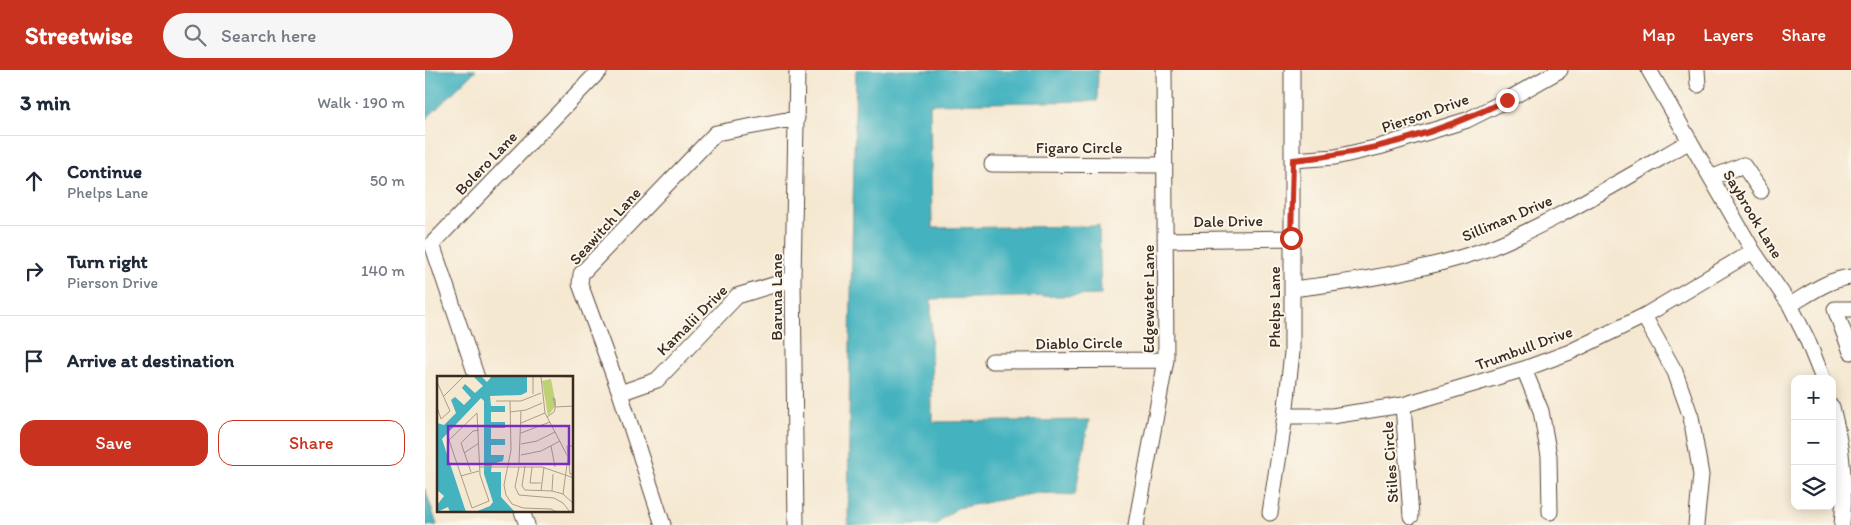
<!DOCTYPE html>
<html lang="en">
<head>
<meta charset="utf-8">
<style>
	body { margin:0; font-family:Itim,sans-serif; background:#f6f6f7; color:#1f2937 }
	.controls { position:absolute; right:15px; bottom:15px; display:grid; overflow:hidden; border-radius:10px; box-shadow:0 2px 12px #0003 }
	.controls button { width:45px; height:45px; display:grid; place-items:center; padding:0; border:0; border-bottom:1px solid #e0e1e3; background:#fff; color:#1f2937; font:25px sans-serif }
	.stop { position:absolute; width:15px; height:15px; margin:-11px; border:4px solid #c8321e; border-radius:50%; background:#fff }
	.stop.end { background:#c8321e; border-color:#fff; box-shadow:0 1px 5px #0008 }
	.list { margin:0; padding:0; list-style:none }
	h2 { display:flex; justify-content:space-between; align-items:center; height:65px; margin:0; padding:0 20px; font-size:21px }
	h2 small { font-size:16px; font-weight:400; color:#747a83 }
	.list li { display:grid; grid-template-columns:32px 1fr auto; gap:15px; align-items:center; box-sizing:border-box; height:90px; padding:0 20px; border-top:1px solid #e0e1e3 }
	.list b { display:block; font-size:19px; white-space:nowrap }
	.list p { margin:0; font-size:16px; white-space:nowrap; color:#747a83 }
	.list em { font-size:16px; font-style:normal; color:#747a83 }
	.actions { display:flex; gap:10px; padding:15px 20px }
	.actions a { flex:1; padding:11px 0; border:1px solid #c8321e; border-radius:15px; text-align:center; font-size:18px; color:#c8321e }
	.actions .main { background:#c8321e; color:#fff }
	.icon { flex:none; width:28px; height:28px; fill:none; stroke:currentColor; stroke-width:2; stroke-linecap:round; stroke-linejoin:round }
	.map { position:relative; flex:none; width:1426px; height:455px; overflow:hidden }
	header { display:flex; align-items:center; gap:30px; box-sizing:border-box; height:70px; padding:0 25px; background:#c8321e; color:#fff }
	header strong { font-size:24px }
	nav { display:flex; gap:28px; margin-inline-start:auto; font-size:18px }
	.search { width:350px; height:45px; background:#f6f6f7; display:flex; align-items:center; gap:12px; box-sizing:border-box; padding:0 18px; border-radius:28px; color:#747a83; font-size:19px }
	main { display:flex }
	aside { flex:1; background:#fff }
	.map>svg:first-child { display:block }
	.water { fill:#44b3bf; stroke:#406e6e }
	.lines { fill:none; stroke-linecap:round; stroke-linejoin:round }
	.minor-casing { stroke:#574639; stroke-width:17 }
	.minor { stroke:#fff; stroke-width:15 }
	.route { stroke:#c8321e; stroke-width:6 }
	.labels { text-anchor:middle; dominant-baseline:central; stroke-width:4; stroke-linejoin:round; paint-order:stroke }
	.street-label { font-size:16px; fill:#3b2a1e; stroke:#fbf7ec }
	.inset-road { fill:none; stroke:#ab9c89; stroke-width:1 }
	.view { fill:#7b2cbf; fill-opacity:0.15; stroke:#7b2cbf; stroke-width:2.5 }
	.inset-edge { fill:none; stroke:#3b2a1e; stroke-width:2.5 }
</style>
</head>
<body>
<header>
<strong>Streetwise</strong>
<div class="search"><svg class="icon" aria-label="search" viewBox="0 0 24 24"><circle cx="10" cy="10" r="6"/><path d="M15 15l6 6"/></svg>Search here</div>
<nav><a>Map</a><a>Layers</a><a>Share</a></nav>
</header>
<main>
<aside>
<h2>3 min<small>Walk · 190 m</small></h2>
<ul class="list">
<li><svg class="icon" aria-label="ahead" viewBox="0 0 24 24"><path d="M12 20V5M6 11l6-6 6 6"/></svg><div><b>Continue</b><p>Phelps Lane</p></div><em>50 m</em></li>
<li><svg class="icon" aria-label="right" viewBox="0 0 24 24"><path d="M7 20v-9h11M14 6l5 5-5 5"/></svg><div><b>Turn right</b><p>Pierson Drive</p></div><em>140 m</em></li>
<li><svg class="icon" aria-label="arrive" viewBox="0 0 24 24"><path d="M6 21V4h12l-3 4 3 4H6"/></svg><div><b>Arrive at destination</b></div></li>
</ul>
<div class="actions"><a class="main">Save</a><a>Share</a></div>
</aside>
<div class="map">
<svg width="1426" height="455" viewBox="0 0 1426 455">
	<rect width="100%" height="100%" fill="#fbf7ec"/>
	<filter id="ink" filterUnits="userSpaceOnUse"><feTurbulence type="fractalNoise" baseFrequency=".02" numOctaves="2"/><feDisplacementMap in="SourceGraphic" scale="10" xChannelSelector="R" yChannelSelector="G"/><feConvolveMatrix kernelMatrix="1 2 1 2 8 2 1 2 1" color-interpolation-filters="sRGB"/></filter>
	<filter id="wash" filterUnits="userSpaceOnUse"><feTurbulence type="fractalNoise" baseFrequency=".0096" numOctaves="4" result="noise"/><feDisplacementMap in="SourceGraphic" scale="20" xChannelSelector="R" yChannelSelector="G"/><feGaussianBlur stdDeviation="1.12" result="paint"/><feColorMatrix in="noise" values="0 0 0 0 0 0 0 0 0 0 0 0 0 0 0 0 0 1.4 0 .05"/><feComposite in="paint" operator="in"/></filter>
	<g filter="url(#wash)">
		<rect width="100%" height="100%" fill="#f5e8d1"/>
		<path class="water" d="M0,0H51L0,50Z
			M431,0H673L672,31L505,34L507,158L674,156L676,225L506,229L507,352L664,350L650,425L612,423L532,438L515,451L513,455H423L425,271Z
			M0,419L12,455H0Z"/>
	</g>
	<g filter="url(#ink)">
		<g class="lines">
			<defs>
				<path id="minor" d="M1224,0L1328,181L1365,235L1382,269L1398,309
					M1272,0L1273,15
					M868,90L910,87L954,77L1042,50L1082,30L1135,0
					M567,94L740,95
					M1286,108L1318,95L1336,121
					M740,170L866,168
					M867,219C930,212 993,202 1053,182C1079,174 1105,160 1129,148C1175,124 1220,97 1265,71
					M1365,235C1384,224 1403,209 1426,207
					M1426,239H1410L1426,282
					M1219,246L1250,302L1266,347L1276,405L1271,455
					M567,291L741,290
					M1099,299L1116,341L1124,386L1125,442
					M52,308L7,174L175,0
					M195,323L232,310L312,226L368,209
					M978,335L986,446
					M1407,337C1417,375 1421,416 1417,455
					M860,346H907L978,335L1099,299L1145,282L1219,246L1328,181
					M97,441L102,455
					M845,443L860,346L867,282V0
					M238,455L195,323L155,214L156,204L291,63L372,48
					M371,455L368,209L372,0
					M711,455L741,290L739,0"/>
			</defs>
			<use href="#minor" class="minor-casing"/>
			<use href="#minor" class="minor"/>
		</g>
	</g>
	<g class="lines" filter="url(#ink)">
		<path class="route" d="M866,168L868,90C945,83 1012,64 1082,30"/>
	</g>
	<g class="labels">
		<g class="street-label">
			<text transform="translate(1000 43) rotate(-19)">Pierson Drive</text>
			<text x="654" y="77">Figaro Circle</text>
			<text transform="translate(61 93) rotate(-46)">Bolero Lane</text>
			<text transform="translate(1328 144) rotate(59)">Saybrook Lane</text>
			<text transform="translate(1082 148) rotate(-23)">Silliman Drive</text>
			<text transform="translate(803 151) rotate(-1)">Dale Drive</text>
			<text transform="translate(180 156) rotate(-48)">Seawitch Lane</text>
			<text transform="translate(351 227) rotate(-90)">Baruna Lane</text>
			<text transform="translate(723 229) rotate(-90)">Edgewater Lane</text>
			<text transform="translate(849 237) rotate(-90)">Phelps Lane</text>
			<text transform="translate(267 250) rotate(-45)">Kamalii Drive</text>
			<text transform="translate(654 273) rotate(-1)">Diablo Circle</text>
			<text transform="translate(1099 278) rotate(-20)">Trumbull Drive</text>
			<text transform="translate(965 392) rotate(-94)">Stiles Circle</text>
		</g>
	</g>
	<g transform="translate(12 306)">
		<rect width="136" height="136" fill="#f5e8d1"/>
		<path d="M114,3L119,29L111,40L105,5Z" fill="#bdd175"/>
		<path d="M36,0H44L50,6L55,0H90V16L84,19L53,20L54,30H68V36H54V46H68V52H54V63H68V69H54V79H67L66,85L55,88L54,96H64V121L78,136H38L53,130L56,126L47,98V25L44,22L5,63L29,136H13L11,131L0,136V129L7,120L0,114V47L7,49L19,37L14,24L18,21L27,29L34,22L25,12L28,8L38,17L46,10Z" fill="#44b3bf"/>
		<path class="inset-road" d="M96,0V18M104,0L137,1M104,1L108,37L131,81L126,118M0,6L13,35L4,43L0,31M7,20L27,0M59,25H84L104,17M73,25L74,74L67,109L69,119L75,128L86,132L114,133L120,136M118,31L137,30M73,36L89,34L105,27M40,37L43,99L52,125L35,132L12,64ZM110,41L117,36L118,33V23L116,22L118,29M84,47L108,37M84,57L113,46M84,68L100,65L118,56M114,70L118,91M137,70H130L133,98H137M27,77L42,67M84,79L104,75L123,65M82,87L84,35M88,90L85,110L88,114L115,115L126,118L137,128M42,91H105L137,102M82,91L78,111L82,119L117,122L126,127L133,136M95,91L93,107H104M34,96L24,67L36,55L42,54M24,100L42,95M104,115L107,91M115,115L116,98"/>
		<path class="view" d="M11,50H132V88H11Z"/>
		<rect width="136" height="136" class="inset-edge"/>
	</g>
</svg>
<div class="controls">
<button>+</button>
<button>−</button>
<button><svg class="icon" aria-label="layers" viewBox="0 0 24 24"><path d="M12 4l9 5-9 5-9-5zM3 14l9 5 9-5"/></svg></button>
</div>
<div class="stop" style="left:866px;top:168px"></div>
<div class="stop end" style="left:1082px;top:30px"></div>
</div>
</main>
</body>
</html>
